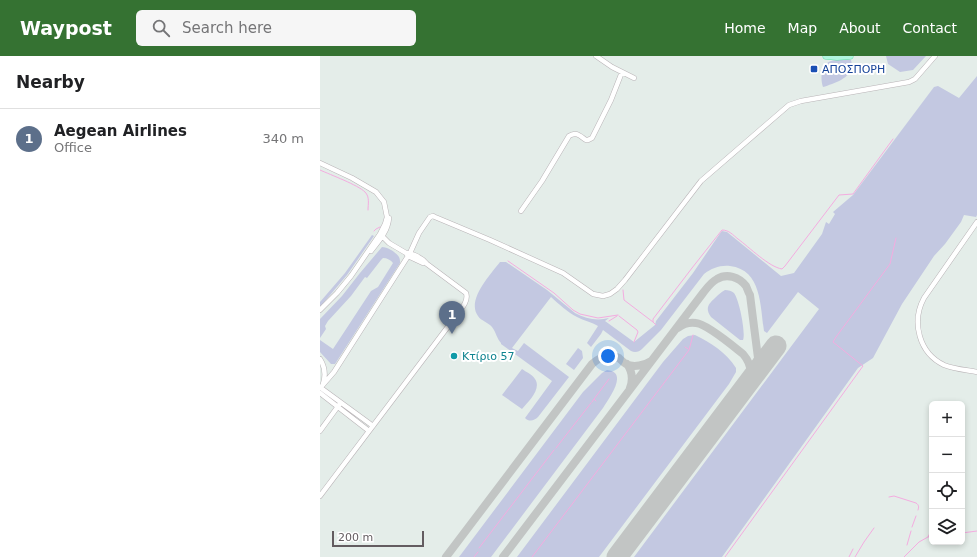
<!DOCTYPE html>
<html lang="en">
<head>
<meta charset="utf-8">
<style>
	body { margin:0; font-family:"DejaVu Sans",sans-serif; background:#f6f6f6; color:#202124 }
	.controls { position:absolute; right:12px; bottom:12px; display:grid; overflow:hidden; border-radius:6px; box-shadow:0 2px 6px #0003 }
	.controls button { width:36px; height:36px; display:grid; place-items:center; padding:0; border:0; border-bottom:1px solid #e0e0e0; background:#fff; color:#202124; font:20px sans-serif }
	.scale { position:absolute; left:12px; bottom:10px; width:92px; box-sizing:border-box; padding-left:4px; border:2px solid #635c60; border-top:0; font-size:11px; line-height:14px; white-space:nowrap; color:#635c60; -webkit-text-stroke:3px #fff; paint-order:stroke }
	.you { position:absolute; left:288px; top:300px; width:14px; height:14px; margin:-10px; border:3px solid #fff; border-radius:50%; background:#1a73e8; box-shadow:0 0 0 6px #1a73e833 }
	.badge { display:grid; place-items:center; width:26px; height:26px; border-radius:50%; background:#357232; color:#fff; font-size:13px; font-weight:700 }
	.pin { position:absolute; translate:-50% -33px; filter:drop-shadow(0 1px 2px #0008) }
	.pin::after { content:''; position:absolute; top:21px; width:14px; height:12px; background:inherit; clip-path:polygon(0 0,100% 0,50% 100%) }
	.list { margin:0; padding:0; list-style:none }
	h2 { display:flex; justify-content:space-between; align-items:center; height:52px; margin:0; padding:0 16px; font-size:17px }
	h2 small { font-size:13px; font-weight:400; color:#757577 }
	.list li { display:grid; grid-template-columns:26px 1fr auto; gap:12px; align-items:center; box-sizing:border-box; height:60px; padding:0 16px; border-top:1px solid #e0e0e0 }
	.list b { display:block; font-size:15px; white-space:nowrap }
	.list p { margin:0; font-size:13px; white-space:nowrap; color:#757577 }
	.list em { font-size:13px; font-style:normal; color:#757577 }
	.icon { flex:none; width:22px; height:22px; fill:none; stroke:currentColor; stroke-width:2; stroke-linecap:round; stroke-linejoin:round }
	.map { position:relative; flex:none; width:657px; height:501px; overflow:hidden }
	header { display:flex; align-items:center; gap:24px; box-sizing:border-box; height:56px; padding:0 20px; background:#357232; color:#fff }
	header strong { font-size:19px }
	nav { display:flex; gap:22px; margin-inline-start:auto; font-size:14px }
	.search { width:280px; height:36px; background:#f6f6f6; display:flex; align-items:center; gap:10px; box-sizing:border-box; padding:0 14px; border-radius:6px; color:#757577; font-size:15px }
	main { display:flex }
	aside { flex:1; background:#fff }
	.map>svg:first-child { display:block }
	.green { fill:#c3c8e1 }
	.lines { fill:none; stroke-linecap:round; stroke-linejoin:round }
	.stream { stroke:#f4ace0; stroke-width:1 }
	.taxiway { stroke:#c2c5c4; stroke-width:8 }
	.runway { stroke:#c2c5c4; stroke-width:21 }
	.minor-casing { stroke:#b9b4b7; stroke-width:5.5 }
	.major-casing { stroke:#69e0ac; stroke-width:7 }
	.minor { stroke:#fff; stroke-width:4.5 }
	.major { stroke:#b1f5df; stroke-width:6 }
	.transit-dot { fill:#1a4fb4; stroke:#fff; stroke-width:1.5 }
	.culture-dot { fill:#0f9aa8; stroke:#fff; stroke-width:1.5 }
	.labels { text-anchor:middle; dominant-baseline:central; stroke-width:4; stroke-linejoin:round; paint-order:stroke }
	.transit-label { font-size:11px; fill:#164399; stroke:#fff; text-anchor:start }
	.culture-label { font-size:11px; fill:#0d838f; stroke:#fff; text-anchor:start }
</style>
</head>
<body>
<header>
<strong>Waypost</strong>
<div class="search"><svg class="icon" aria-label="search" viewBox="0 0 24 24"><circle cx="10" cy="10" r="6"/><path d="M15 15l6 6"/></svg>Search here</div>
<nav><a>Home</a><a>Map</a><a>About</a><a>Contact</a></nav>
</header>
<main>
<aside>
<h2>Nearby<small></small></h2>
<ul class="list">
<li><span class="badge" style="background:#5c6f8a">1</span><div><b>Aegean Airlines</b><p>Office</p></div><em>340 m</em></li>
</ul>
</aside>
<div class="map">
<svg width="657" height="501" viewBox="0 0 657 501">
	<rect width="100%" height="100%" fill="#e4ede9"/>
	<path class="green" d="M566,0H606L593,14L580,16L568,8Z
		M527,3L531,4C536,21 515,27 503,31C500,23 501,8 511,5C516,3 522,5 527,3Z
		M657,20V159L656,161L644,159L641,166L625,188L614,200L582,248L553,302L538,312L402,501H314L499,253L478,236L447,277L444,275C440,250 442,214 410,210C400,209 392,212 384,218L341,274L322,293C319,296 315,297 311,295L283,274L281,278L271,291L267,287L278,270C272,266 264,265 257,261C247,256 239,248 231,241L192,292L198,295L204,287L249,321L218,361C214,365 209,366 205,362L232,325L181,288V287C177,283 176,276 172,271C168,266 161,265 158,260C146,244 171,218 180,206H186L227,234L255,257C266,263 277,265 289,262L285,265L314,286L335,269L336,265L373,217L401,176L402,175L407,176L461,220L474,217L502,178L506,166L509,168L515,158L513,156L533,139L614,31L618,30L639,42Z
		M52,179L54,180L27,219L0,251V246L25,217Z
		M62,191C67,191 76,196 79,201C80,203 80,205 80,207L15,308H11L0,296V284L13,293L51,235L58,231L73,207C71,204 67,202 63,202L61,204L47,222L45,221L31,240L8,265L5,270L6,273L0,282V263L22,240L40,217Z
		M405,234C408,234 412,235 414,237C419,243 426,277 423,284H420L391,261C385,253 388,248 395,242C398,239 401,236 405,234Z
		M375,279C391,287 406,296 416,312V316L409,328L279,501H197L343,306L363,283L368,280Z
		M258,292L262,295L263,302L254,314L246,308Z
		M202,313C206,316 212,318 215,323C222,333 208,346 202,353L182,339Z
		M287,314C309,316 289,342 283,352L171,501H139L263,336L282,317Z"/>
	<g class="lines">
		<path class="stream" d="M0,114C11,119 38,129 45,136C50,141 48,148 48,154
			M54,175L56,173L60,171
			M188,205L234,237L253,254L260,258L278,262L298,259
			M303,234L304,244L333,266
			M299,260L317,274L318,276L314,286
			M289,265L297,260
			M336,269L333,266V263L372,212L402,174C409,174 413,179 418,183C429,191 449,211 462,213L465,210L519,139L533,138L573,83
			M365,291L368,293
			M274,343L289,323
			M272,346L274,343L276,345
			M236,392L271,347
			M569,441L574,440L596,447C599,449 599,451 598,454
			M592,471L596,460
			M612,473L608,481L612,480
			M642,477L657,475
			M587,489L591,475
			M159,492L234,394
			M154,501L158,496
			M212,501L369,294L373,279
			M405,501L543,310L513,286L516,281L570,208L576,182
			M529,501L533,493
			M535,501L544,486L554,472
			M584,501L599,486L608,481"/>
		<path class="taxiway" d="M358,272C363,268 369,266 376,267C387,268 413,290 423,298C429,305 432,313 430,322
			M307,308C312,315 313,324 310,332
			M126,501L222,374L272,308C280,301 289,296 299,302C301,304 304,307 306,308C314,312 325,309 331,305
			M183,501L383,237C387,232 391,226 397,223C407,217 419,221 426,230C427,232 428,236 430,239L438,302L435,313L428,327"/>
		<path class="runway" d="M297,501L456,290"/>
		<defs>
			<path id="minor" d="M276,0L292,11L314,22
				M0,107L32,122L56,136L64,146L67,161L65,168L60,178L31,220L17,237L0,254
				M201,155L222,125L249,80C256,75 260,80 266,84H268L272,82L291,44L302,16
				M657,166L604,242C591,266 599,297 624,309C634,313 646,314 657,316
				M60,178L69,187L86,197L88,200L103,207
				M51,195C59,185 68,175 69,162
				M0,303C5,311 6,319 3,328
				M1,331L14,316L90,197L99,177L110,161L113,160L115,161L170,184L243,217L273,238L283,240L290,238L297,233L305,224L381,125L469,49L481,45L589,26L595,23L615,0
				M1,332L53,370
				M0,337L49,375
				M0,375L19,349
				M0,440L136,260C141,253 149,245 146,237L107,208C102,202 94,198 86,197"/>
			<path id="major" d="M506,0L517,1L530,0"/>
		</defs>
		<use href="#minor" class="minor-casing"/>
		<use href="#major" class="major-casing"/>
		<use href="#minor" class="minor"/>
		<use href="#major" class="major"/>
	</g>
	<rect class="transit-dot" x="490" y="9" width="8" height="8" rx="2"/>
	<circle class="culture-dot" cx="134" cy="300" r="4"/>
	<g class="labels">
		<g class="transit-label">
			<text x="502" y="13">ΑΠΟΣΠΟΡΗ</text>
		</g>
		<g class="culture-label">
			<text x="142" y="300">Κτίριο 57</text>
		</g>
	</g>
</svg>
<div class="controls">
<button>+</button>
<button>−</button>
<button><svg class="icon" aria-label="locate" viewBox="0 0 24 24"><circle cx="12" cy="12" r="6"/><path d="M12 2v4M12 18v4M2 12h4M18 12h4"/></svg></button>
<button><svg class="icon" aria-label="layers" viewBox="0 0 24 24"><path d="M12 4l9 5-9 5-9-5zM3 14l9 5 9-5"/></svg></button>
</div>
<div class="scale">200 m</div>
<div class="you"></div>
<div class="pin badge" style="left:132px;top:278px;background:#5c6f8a">1</div>
</div>
</main>
</body>
</html>
